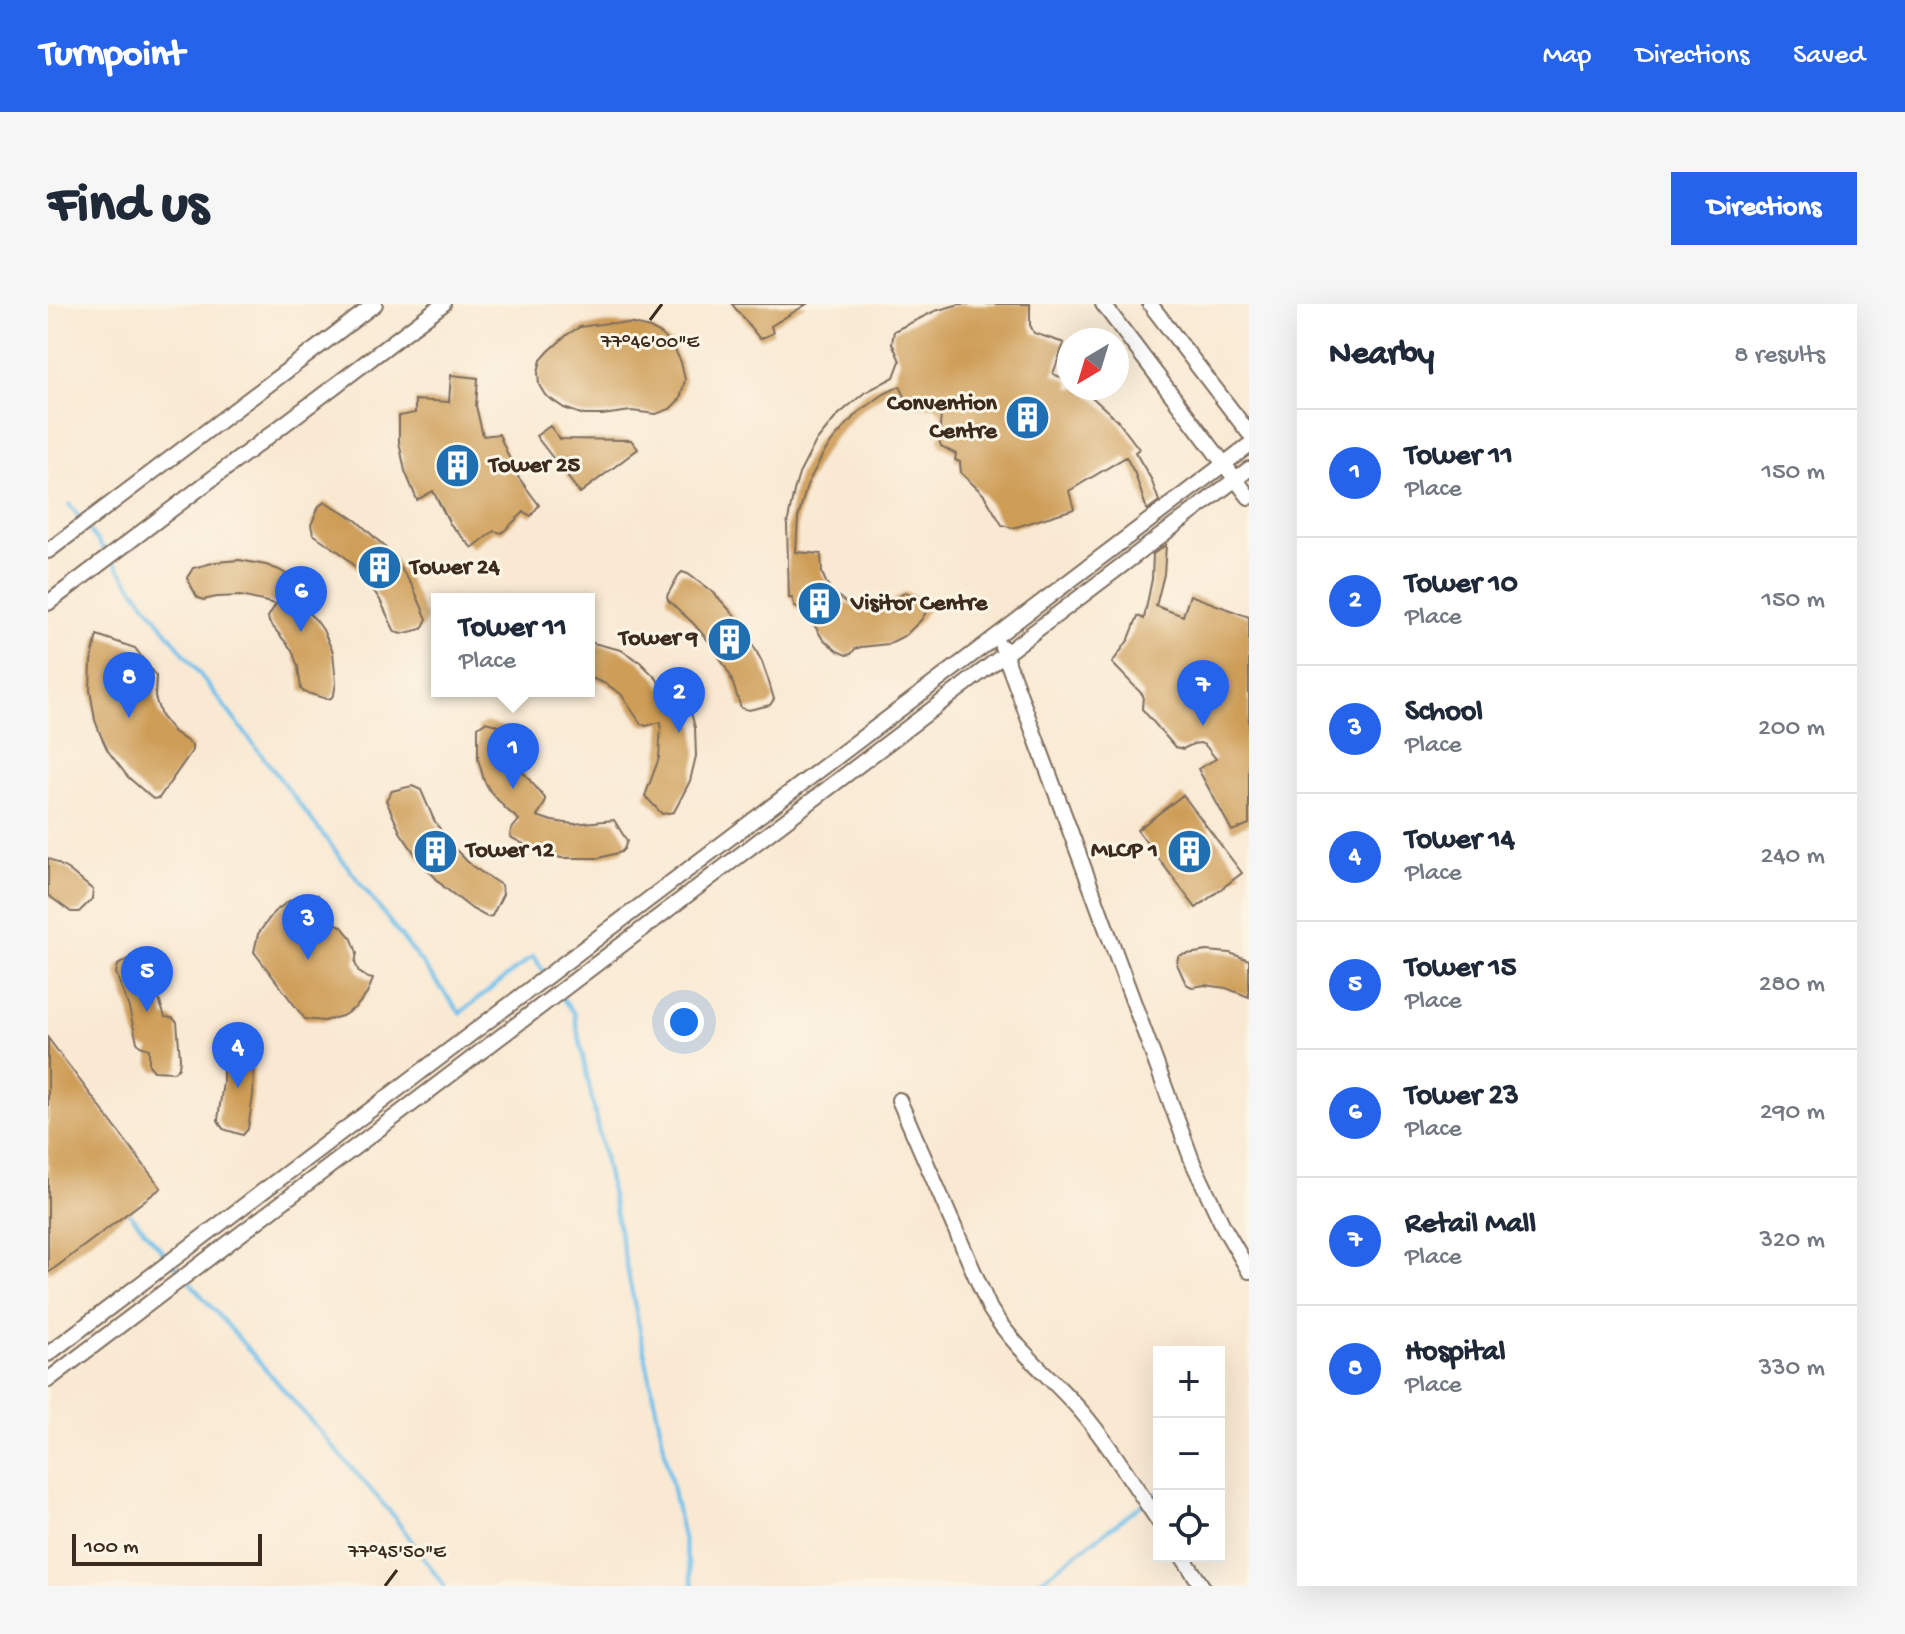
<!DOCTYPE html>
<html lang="en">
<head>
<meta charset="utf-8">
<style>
	body { margin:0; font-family:"Gochi Hand",sans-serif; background:#f6f6f7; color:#1f2937 }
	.controls { position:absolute; right:24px; bottom:24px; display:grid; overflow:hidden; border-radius:0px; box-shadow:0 8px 32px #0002 }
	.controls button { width:72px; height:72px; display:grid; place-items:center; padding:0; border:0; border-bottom:2px solid #e0e1e3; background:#fff; color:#1f2937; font:40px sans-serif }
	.compass { position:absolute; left:1009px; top:24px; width:72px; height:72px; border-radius:50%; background:#fff; box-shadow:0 8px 32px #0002; rotate:218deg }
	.scale { position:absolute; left:24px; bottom:20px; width:190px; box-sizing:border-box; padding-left:8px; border:4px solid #3b2a1e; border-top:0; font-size:22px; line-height:28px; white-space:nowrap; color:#3b2a1e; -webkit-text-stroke:6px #fcf5e5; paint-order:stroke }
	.you { position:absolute; left:636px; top:718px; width:28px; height:28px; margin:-20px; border:6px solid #fff; border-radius:50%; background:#1a73e8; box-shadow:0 0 0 12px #1a73e833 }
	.badge { display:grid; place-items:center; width:52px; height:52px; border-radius:50%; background:#2563eb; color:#fff; font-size:26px; font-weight:700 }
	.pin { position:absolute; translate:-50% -66px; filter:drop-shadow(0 2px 4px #0008) }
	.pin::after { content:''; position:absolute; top:42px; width:28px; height:24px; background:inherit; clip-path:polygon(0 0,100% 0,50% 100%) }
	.popup { position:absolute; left:383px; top:289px; width:164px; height:104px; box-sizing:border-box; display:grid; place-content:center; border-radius:0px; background:#fff; filter:drop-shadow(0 2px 6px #0005); font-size:26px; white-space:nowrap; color:#747a83 }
	.popup b { font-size:30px; color:#1f2937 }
	.popup::after { content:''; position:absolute; left:50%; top:100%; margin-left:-16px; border:16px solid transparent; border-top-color:#fff }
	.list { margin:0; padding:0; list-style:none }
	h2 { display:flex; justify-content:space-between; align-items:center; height:104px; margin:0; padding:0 32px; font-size:34px }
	h2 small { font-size:26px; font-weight:400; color:#747a83 }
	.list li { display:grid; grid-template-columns:52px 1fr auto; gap:24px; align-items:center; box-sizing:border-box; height:128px; padding:0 32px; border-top:2px solid #e0e1e3 }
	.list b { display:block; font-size:30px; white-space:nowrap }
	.list p { margin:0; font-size:26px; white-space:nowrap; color:#747a83 }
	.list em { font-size:26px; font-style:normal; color:#747a83 }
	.icon { flex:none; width:44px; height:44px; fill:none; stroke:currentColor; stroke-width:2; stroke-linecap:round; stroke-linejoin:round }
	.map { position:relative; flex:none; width:1201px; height:1282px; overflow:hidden; border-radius:0px }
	header { display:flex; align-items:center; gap:48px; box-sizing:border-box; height:112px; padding:0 40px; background:#2563eb; color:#fff }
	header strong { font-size:38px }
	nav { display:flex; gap:44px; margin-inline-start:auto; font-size:28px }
	.intro { display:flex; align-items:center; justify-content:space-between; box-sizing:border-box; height:192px; padding:0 48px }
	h1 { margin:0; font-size:56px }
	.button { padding:20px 36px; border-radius:0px; background:#2563eb; color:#fff; font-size:28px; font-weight:700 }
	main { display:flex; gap:48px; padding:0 48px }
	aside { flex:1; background:#fff; border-radius:0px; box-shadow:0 8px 32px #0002 }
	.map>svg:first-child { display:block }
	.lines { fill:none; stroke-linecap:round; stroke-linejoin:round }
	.stream { stroke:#70c0eb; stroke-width:4 }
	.building { fill:#ce9d57 }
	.minor-casing { stroke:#7e6d5d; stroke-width:18 }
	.minor { stroke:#fff; stroke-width:14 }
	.ticks { fill:none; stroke:#3b2a1e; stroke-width:3 }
	.labels { text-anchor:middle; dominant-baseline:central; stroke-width:6; stroke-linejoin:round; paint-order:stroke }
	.poi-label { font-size:24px; font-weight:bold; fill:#3b2a1e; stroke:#fcf5e5; text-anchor:start }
	.ticks-label { font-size:20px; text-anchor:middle; fill:#3b2a1e; stroke:#fcf5e5; stroke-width:6; stroke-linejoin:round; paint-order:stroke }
</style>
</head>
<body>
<header>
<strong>Turnpoint</strong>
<nav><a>Map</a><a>Directions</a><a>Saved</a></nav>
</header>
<div class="intro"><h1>Find us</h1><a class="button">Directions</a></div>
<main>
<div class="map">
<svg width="1201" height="1282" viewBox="0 0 1201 1282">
	<rect width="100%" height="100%" fill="#fcf5e5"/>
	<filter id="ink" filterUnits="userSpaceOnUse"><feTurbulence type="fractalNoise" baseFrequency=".0125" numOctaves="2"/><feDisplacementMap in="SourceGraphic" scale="16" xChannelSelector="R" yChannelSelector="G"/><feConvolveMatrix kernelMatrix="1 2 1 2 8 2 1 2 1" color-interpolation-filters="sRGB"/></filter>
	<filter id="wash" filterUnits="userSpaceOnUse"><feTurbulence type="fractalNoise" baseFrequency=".006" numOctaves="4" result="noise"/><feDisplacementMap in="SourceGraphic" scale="32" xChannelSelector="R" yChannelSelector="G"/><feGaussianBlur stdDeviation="1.8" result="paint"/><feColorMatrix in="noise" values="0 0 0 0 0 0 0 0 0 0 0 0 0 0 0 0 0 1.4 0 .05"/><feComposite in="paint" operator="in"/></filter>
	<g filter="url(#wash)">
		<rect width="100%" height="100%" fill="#f9e9d3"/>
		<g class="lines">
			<path class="stream" d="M21,200L412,709L485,652L497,669
				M513,693L526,709L645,1282
				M77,904L344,1210L396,1282
				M985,1282L1111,1188"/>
		</g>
		<g id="blocks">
			<path class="building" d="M684,0H759L723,22L725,29L712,35Z
				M912,0H982V21L986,29L1016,39L1005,70L1021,77V84H1032L1045,94L1069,116L1091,145L1087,148L1103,175L1111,197L1099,206L1087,170L1078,153L1021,187L1026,205L965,224L954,221L936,191L913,169L912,158L907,156L908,150L893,142L891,136L893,110L887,103L870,102L863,99L858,95L852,82L836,90L808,110L785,136L775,150L759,181L750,214L748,248L773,250L774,269L778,278L783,286L798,299L806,302L825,304L842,299L857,288L879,297L880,299V305L873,316L858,331L840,340L813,343L807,345L803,350L798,351L789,347L774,334L760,310L747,303L744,294H741L739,221L746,187L751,170L767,139L789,112L816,89L846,73L852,57L844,39L846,27L887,7Z
				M559,19L585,20L602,24L613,30L624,40L633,58L637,76L632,95L622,105L608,110L583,107L554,111H536L516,104L497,91L491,81L490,68L493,56L501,47L520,30L532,23Z
				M403,71L430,74L428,102L435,132L451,130L468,170L491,201L483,212L476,208L454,229L446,227L424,244L402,220L385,187L369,196L357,167L351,138V112L367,109V96L401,98Z
				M502,122L512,135L583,136L590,145L532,189L488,132Z
				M277,198L294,207L309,217L335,241L346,254L365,283L379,315L374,325L353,330L347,328L332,296L315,271L294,250L265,230L263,221L271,202Z
				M1118,241L1116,270L1108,302L1135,312L1142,291L1201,313V520L1184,527L1150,465L1168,455L1157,441L1152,439L1145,440L1135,445L1127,443L1094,405L1095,391L1064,359L1081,335L1090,312L1096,315L1104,275L1105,250Z
				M191,256L218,261L231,266L255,280V286L247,297L268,316L275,326L285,348L288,379L286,390L283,394L279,395L256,388L253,385L250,363L244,346L221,318L220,313L228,300L193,292L169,293L155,296L149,293L139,274L145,264L168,258Z
				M634,268L640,270L666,289L688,313L697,326L714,358L720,375L726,395L722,401L701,406L693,404L682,371L664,341L645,319L620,296L619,292L630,272Z
				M49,331L87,344L108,372L107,393L113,412L126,428L144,441V447L111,494L105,495L80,473L60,447L53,432L47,416L42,386L43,358Z
				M541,338L573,346L592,358L609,375L622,401L634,396L640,397L647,424L648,452L642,477L626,508L614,510L597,492L611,454L613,418L598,422L593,420L573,390L558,380L541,373Z
				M437,418L461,424L464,427L466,449L473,466L497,494V499L489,512L504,517L525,520L566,516L579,537L576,545L573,548L551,554H513L487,546L462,533L463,526L471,516L458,505L442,487L436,476L430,455V423Z
				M364,482L373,486L386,516L402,540L424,562L453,581L455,590L444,612L439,613L424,605L396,583L372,557L352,528L338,496L344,487Z
				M1135,491L1194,569L1148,604L1089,526Z
				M0,554L21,566L45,586L44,595L31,608H23L0,591Z
				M270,591L269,601L273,610L294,623L304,635L309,649L307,659L311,668L320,674L325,675L319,690L308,703L294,712L276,717L257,715L206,648L210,630L226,608L241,597L261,592Z
				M1159,647L1182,649L1201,656V693L1178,684L1157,681L1144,683L1138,680L1129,660L1130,653L1133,651Z
				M92,651L96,656L102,669L117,713L124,714L129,718L132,754L131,763L126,768L106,767L101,761V745L92,742L89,738L81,704L68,669L70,661L85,652Z
				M0,734L113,884L0,969Z
				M201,745L206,749L205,791L200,825L195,831L175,825L170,816L175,778V752L182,746Z"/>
		</g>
	</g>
	<g filter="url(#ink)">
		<use href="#blocks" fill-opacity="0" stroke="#7e6d5d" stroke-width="2"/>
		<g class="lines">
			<defs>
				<path id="minor" d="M1055,0L1201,193
					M1102,0L1201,129
					M0,247L327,0
					M0,299L395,0
					M954,343L1145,859L1176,924L1201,967
					M851,796L942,1005C967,1045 1002,1072 1033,1107C1062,1141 1086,1181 1111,1218
					M0,1050L1201,141
					M0,1076L1201,165
					M1134,1252L1154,1282"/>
			</defs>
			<use href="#minor" class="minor-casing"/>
			<use href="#minor" class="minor"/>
		</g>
	</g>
	<path class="ticks" d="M602,16L614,0M337,1282L349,1266"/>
	<defs>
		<symbol id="building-disc" viewBox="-11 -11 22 22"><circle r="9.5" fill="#1f6fb2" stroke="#fcf5e5"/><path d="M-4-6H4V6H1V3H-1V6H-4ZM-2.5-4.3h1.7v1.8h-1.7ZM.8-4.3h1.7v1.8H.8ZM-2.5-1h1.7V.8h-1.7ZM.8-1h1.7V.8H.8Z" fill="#fff"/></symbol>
	</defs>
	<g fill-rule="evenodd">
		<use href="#building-disc" x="954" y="88" width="51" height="51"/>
		<use href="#building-disc" x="384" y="136" width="51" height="51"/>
		<use href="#building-disc" x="306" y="238" width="51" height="51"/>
		<use href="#building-disc" x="746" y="274" width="51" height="51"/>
		<use href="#building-disc" x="656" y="310" width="51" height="51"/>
		<use href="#building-disc" x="362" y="522" width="51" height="51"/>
		<use href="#building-disc" x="1116" y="522" width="51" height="51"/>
	</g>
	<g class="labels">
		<g class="poi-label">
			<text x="949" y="100" text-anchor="end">Convention<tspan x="949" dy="28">Centre</tspan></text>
			<text x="441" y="162">Tower 25</text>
			<text x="362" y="264">Tower 24</text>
			<text x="803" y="300">Visitor Centre</text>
			<text x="650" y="335" text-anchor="end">Tower 9</text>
			<text x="418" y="547">Tower 12</text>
			<text x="1110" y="547" text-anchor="end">MLCP 1</text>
		</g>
	</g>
	<g class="ticks-label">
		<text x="602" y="43">77°46'00"E</text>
		<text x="349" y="1253">77°45'50"E</text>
	</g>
</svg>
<div class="controls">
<button>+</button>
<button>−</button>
<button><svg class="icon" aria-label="locate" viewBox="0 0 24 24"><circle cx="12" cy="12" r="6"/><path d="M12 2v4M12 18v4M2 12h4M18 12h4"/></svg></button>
</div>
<svg class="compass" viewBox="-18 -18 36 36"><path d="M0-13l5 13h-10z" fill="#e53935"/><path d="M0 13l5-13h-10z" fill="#747a83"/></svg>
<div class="scale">100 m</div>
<div class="you"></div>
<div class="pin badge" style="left:465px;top:485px">1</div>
<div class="popup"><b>Tower 11</b>Place</div>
<div class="pin badge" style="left:631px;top:429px">2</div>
<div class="pin badge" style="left:260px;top:656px">3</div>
<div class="pin badge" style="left:190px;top:784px">4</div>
<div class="pin badge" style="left:99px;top:708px">5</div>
<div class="pin badge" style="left:253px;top:328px">6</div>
<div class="pin badge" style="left:1155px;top:422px">7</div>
<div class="pin badge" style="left:81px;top:414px">8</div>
</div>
<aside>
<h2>Nearby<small>8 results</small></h2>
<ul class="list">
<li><span class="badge">1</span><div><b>Tower 11</b><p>Place</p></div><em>150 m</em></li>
<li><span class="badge">2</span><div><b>Tower 10</b><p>Place</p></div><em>150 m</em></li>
<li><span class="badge">3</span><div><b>School</b><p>Place</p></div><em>200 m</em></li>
<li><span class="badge">4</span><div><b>Tower 14</b><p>Place</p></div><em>240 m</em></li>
<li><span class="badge">5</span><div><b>Tower 15</b><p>Place</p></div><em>280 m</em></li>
<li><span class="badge">6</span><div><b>Tower 23</b><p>Place</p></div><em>290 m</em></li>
<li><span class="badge">7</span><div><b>Retail Mall</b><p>Place</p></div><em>320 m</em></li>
<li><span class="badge">8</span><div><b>Hospital</b><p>Place</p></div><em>330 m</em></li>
</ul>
</aside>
</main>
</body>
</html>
